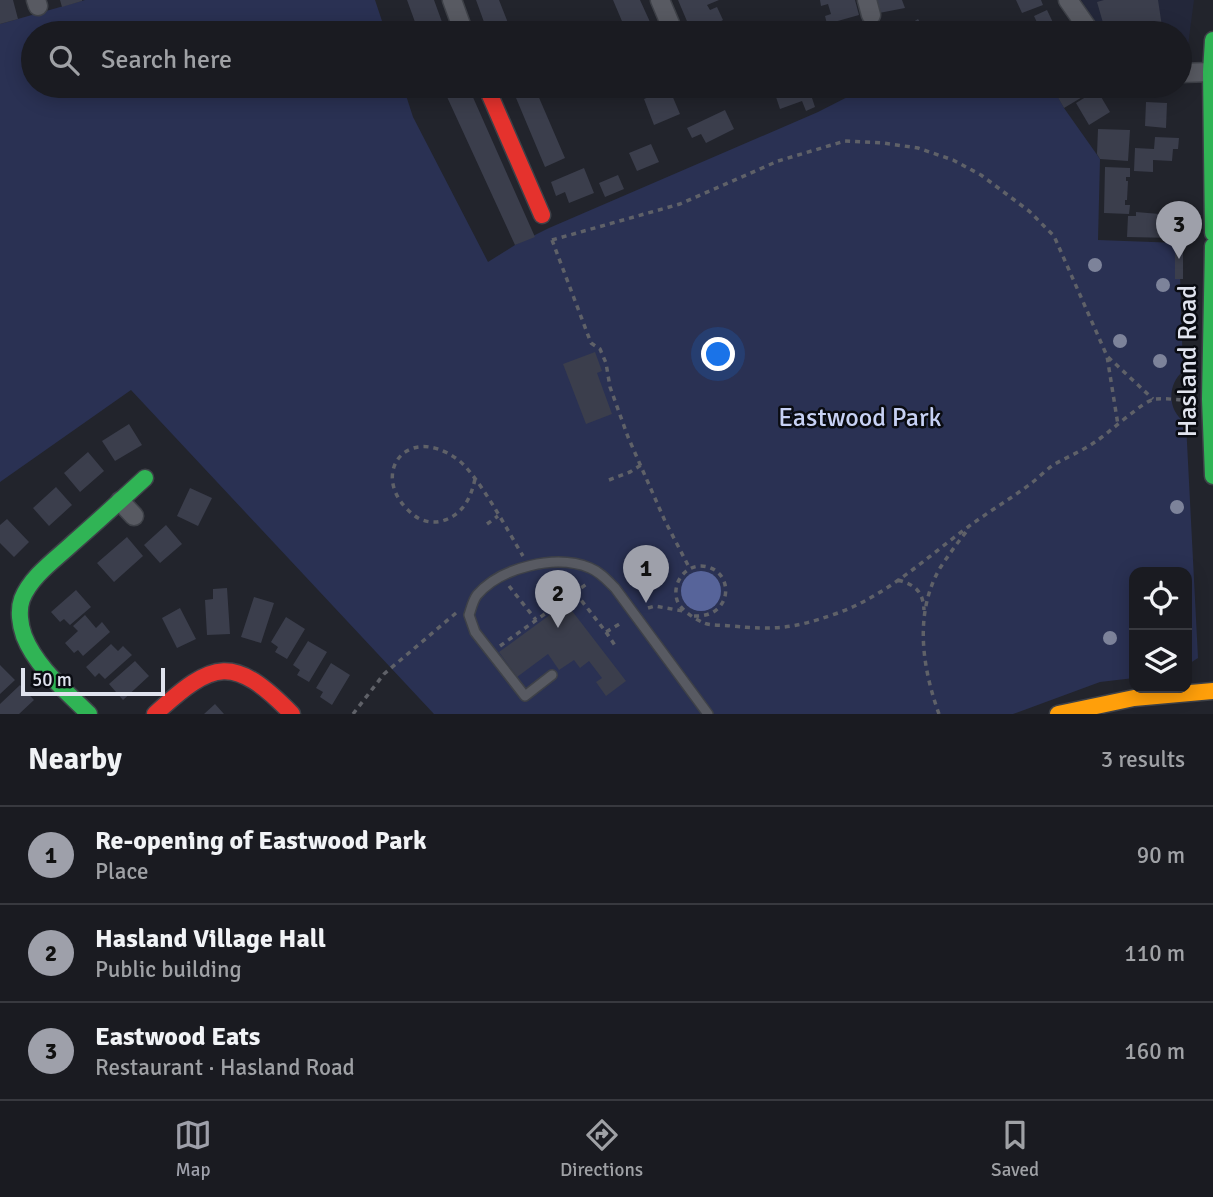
<!DOCTYPE html>
<html lang="en">
<head>
<meta charset="utf-8">
<style>
	body { margin:0; font-family:Signika,sans-serif; background:#23242a; color:#f1f3f6 }
	.controls { position:absolute; right:21px; bottom:21px; display:grid; overflow:hidden; border-radius:14px; box-shadow:0 4px 18px #0003 }
	.controls button { width:63px; height:63px; display:grid; place-items:center; padding:0; border:0; border-bottom:2px solid #38393f; background:#1a1b21; color:#f1f3f6; font:35px sans-serif }
	.scale { position:absolute; left:21px; bottom:18px; width:144px; box-sizing:border-box; padding-left:7px; border:4px solid #e0e3ee; border-top:0; font-size:19px; line-height:24px; white-space:nowrap; color:#e0e3ee; -webkit-text-stroke:5px #0a0c12; paint-order:stroke }
	.you { position:absolute; left:719px; top:355px; width:24px; height:24px; margin:-18px; border:5px solid #fff; border-radius:50%; background:#1a73e8; box-shadow:0 0 0 10px #1a73e833 }
	.badge { display:grid; place-items:center; width:46px; height:46px; border-radius:50%; background:#9ea0aa; color:#111; font-size:23px; font-weight:700 }
	.pin { position:absolute; translate:-50% -58px; filter:drop-shadow(0 2px 4px #0008) }
	.pin::after { content:''; position:absolute; top:37px; width:24px; height:21px; background:inherit; clip-path:polygon(0 0,100% 0,50% 100%) }
	.list { margin:0; padding:0; list-style:none }
	h2 { display:flex; justify-content:space-between; align-items:center; height:91px; margin:0; padding:0 28px; font-size:30px }
	h2 small { font-size:23px; font-weight:400; color:#9fa1a5 }
	.list li { display:grid; grid-template-columns:46px 1fr auto; gap:21px; align-items:center; box-sizing:border-box; height:98px; padding:0 28px; border-top:2px solid #38393f }
	.list b { display:block; font-size:26px; white-space:nowrap }
	.list p { margin:0; font-size:23px; white-space:nowrap; color:#9fa1a5 }
	.list em { font-size:23px; font-style:normal; color:#9fa1a5 }
	.icon { flex:none; width:38px; height:38px; fill:none; stroke:currentColor; stroke-width:2; stroke-linecap:round; stroke-linejoin:round }
	.map { position:relative; flex:none; width:1213px; height:714px; overflow:hidden }
	.search { position:absolute; background:#1a1b21; box-shadow:0 4px 18px #0003; left:21px; right:21px; top:21px; height:77px; display:flex; align-items:center; gap:18px; box-sizing:border-box; padding:0 24px; border-radius:38px; color:#9fa1a5; font-size:26px }
	.sheet { height:385px; background:#1a1b21 }
	nav { display:flex; justify-content:space-around; align-items:center; box-sizing:border-box; height:98px; border-top:2px solid #38393f; background:#1a1b21; font-size:19px; color:#9fa1a5 }
	nav a { display:grid; justify-items:center; gap:4px }
	nav .on { color:#9ea0aa }
	.map>svg:first-child { display:block }
	.built { fill:#23273a }
	.green { fill:#2a3153 }
	.water { fill:#57649a }
	.building { fill:#3b3e4c }
	.lines { fill:none; stroke-linecap:round; stroke-linejoin:round }
	.lane-casing { stroke:#3e4148; stroke-width:12 }
	.street-casing { stroke:#3e4148; stroke-width:21 }
	.fast-casing { stroke:#3e4148; stroke-width:19 }
	.slow-casing { stroke:#3e4148; stroke-width:19 }
	.jam-casing { stroke:#3e4148; stroke-width:19 }
	.path { stroke:#5f6168; stroke-width:3.5; stroke-dasharray:5 5; stroke-linecap:butt }
	.lane { stroke:#585a62; stroke-width:9 }
	.street { stroke:#585a62; stroke-width:18 }
	.fast { stroke:#30b455; stroke-width:16 }
	.slow { stroke:#ff9f0a; stroke-width:16 }
	.jam { stroke:#e5322d; stroke-width:16 }
	.tree { fill:#7d839a }
	.labels { text-anchor:middle; dominant-baseline:central; stroke-width:5; stroke-linejoin:round; paint-order:stroke }
	.street-label { font-size:26px; fill:#e0e3ee; stroke:#0a0c12 }
	.park-label { font-size:26px; fill:#c7d1f4; stroke:#0a0c12 }
</style>
</head>
<body>
<div class="map">
<svg width="1213" height="714" viewBox="0 0 1213 714">
	<rect width="100%" height="100%" fill="#22242c"/>
	<path class="built" d="M1081,0H1194L1186,61L1180,63V33H1101Z"/>
	<path class="green" d="M85,0H375L386,33H33V86H403L413,117L488,262L515,245L549,228L818,112L869,86H1052L1064,108L1100,159L1098,240L1179,243L1183,371C1167,385 1167,411 1186,423L1198,658L1187,665V572H1134V678L1100,682L1013,714H434L131,390L0,482V24Z"/>
	<path class="water" d="M681 591a20 20 0 1 1 40 0a20 20 0 1 1-40 0Z"/>
	<path class="building" d="M0,0H13L18,19L0,24Z
		M60,0H82V1L62,7Z
		M407,0H434L446,33H419Z
		M476,0H499L512,33H488Z
		M613,0H640L655,33H627Z
		M678,0H719L707,5L710,10L717,7L723,20L716,24L720,33H692Z
		M820,0H855L859,15L827,24L825,16L831,14L828,4L821,6Z
		M875,0H902L905,8L879,13Z
		M1016,0H1041L1043,5L1022,13Z
		M1104,0H1158L1163,33H1106L1097,2Z
		M1047,10L1057,31L1062,28L1064,33H1042L1034,16Z
		M918,19L927,33H896Z
		M442,86H468L535,237L515,245Z
		M511,86H534L565,158L545,167Z
		M722,86H747L726,95Z
		M790,86H808L815,107L806,111L802,101L780,109L774,91Z
		M1070,86H1092L1094,90L1064,108L1056,94Z
		M669,88L680,114L654,125L644,99Z
		M1097,90L1110,112L1089,125L1076,103Z
		M1146,102L1167,103L1166,128L1145,126Z
		M725,110L734,129L706,143L701,134L692,138L687,128Z
		M1098,129L1130,130L1128,161L1100,159L1097,154Z
		M1155,137L1179,138L1178,149H1173L1172,161L1153,160V172L1134,171L1135,148L1154,149Z
		M651,144L659,162L637,171L629,153Z
		M1105,167L1130,168V177H1126V181H1128L1127,200H1125V205H1130L1129,214L1104,213Z
		M584,168L594,193L569,203L565,192L556,196L551,182Z
		M618,175L624,189L605,197L599,183Z
		M1136,212L1171,215V228H1175L1174,238L1127,237L1128,216H1136Z
		M1175,240H1183V279H1175Z
		M595,352L602,371L597,373L612,414L586,424L563,364Z
		M129,424L142,445L115,461L102,441Z
		M88,452L104,471L80,492L64,473Z
		M56,487L72,505L49,526L33,508Z
		M190,488L212,498L198,526L177,516Z
		M7,519L29,542L14,557L0,543V525Z
		M166,525L182,544L160,563L144,545Z
		M127,537L143,556L114,582L97,563Z
		M227,588L230,634L207,635L205,600L213,599V589Z
		M76,590L91,607L70,625L64,619L60,622L51,612Z
		M254,597L274,603L261,643L241,637Z
		M566,603L626,681L606,696L596,682L602,678L589,661L580,668L574,660L559,670L548,654L517,677L499,652Z
		M180,608L196,639L177,648L162,618Z
		M85,615L96,628L102,622L110,632L83,656L78,650L74,653L65,643L78,631L73,626Z
		M286,617L305,629L287,659L275,652L278,647L271,642Z
		M308,641L327,652L309,682L297,675L300,670L293,665Z
		M111,644L118,651L123,646L132,655L105,679L99,673L95,677L86,667Z
		M135,661L149,676L123,700L109,684Z
		M331,663L350,675L332,705L320,697L323,692L316,688Z
		M0,665L15,680L0,694Z
		M20,685L34,700L19,714H0V704Z
		M215,704L224,714H204Z"/>
	<g class="lines">
		<defs>
			<path id="lane" d="M552,675L525,696L475,632L469,615C471,609 473,600 477,595C501,567 556,554 590,568C600,572 607,580 615,588L708,714"/>
			<path id="street" d="M36,0L38,6
				M452,0L464,33
				M660,0L674,33
				M867,0L871,15
				M1068,0L1091,33
				M1180,73L1211,72
				M120,501L134,516"/>
			<path id="fast" d="M1213,40L1211,72L1213,233
				M1213,246L1210,399L1213,476
				M89,714C66,691 36,667 24,636C20,625 18,610 22,599C31,576 56,559 73,543C97,522 121,500 145,478"/>
			<path id="slow" d="M1058,714L1134,698L1213,691"/>
			<path id="jam" d="M486,86L542,215
				M155,714C214,660 233,654 292,714"/>
		</defs>
		<use href="#lane" class="lane-casing"/>
		<use href="#street" class="street-casing"/>
		<use href="#fast" class="fast-casing"/>
		<use href="#slow" class="slow-casing"/>
		<use href="#jam" class="jam-casing"/>
		<path class="path" d="M552,240L680,204L778,161L845,141L883,143L918,148L953,160L981,175L1029,211L1054,236L1107,356L1118,425
			M552,240L591,343L600,349L606,363L610,387L628,437L665,521L690,569
			M1108,357L1153,399
			M475,479C471,497 464,513 445,520C435,524 423,522 415,516C366,479 404,421 457,459C477,473 509,533 523,556
			M609,480L630,472L641,465
			M487,524L498,516
			M563,577L606,632L623,622
			M898,580C916,585 923,592 924,610
			M509,586L536,620
			M648,608L655,606L683,611
			M694,616C735,618 735,567 701,566C684,566 672,584 677,600C680,610 695,619 704,623C711,626 723,625 731,626C775,630 792,629 835,614C887,596 928,556 972,524C990,511 1010,499 1029,485C1037,479 1045,471 1053,465C1067,457 1082,451 1095,442C1108,434 1144,400 1155,399C1165,398 1177,400 1187,400
			M606,632L616,647
			M500,646L588,583
			M353,714L384,674L456,613
			M939,714C922,667 914,613 940,568C949,554 959,541 969,528"/>
		<use href="#lane" class="lane"/>
		<use href="#street" class="street"/>
		<use href="#fast" class="fast"/>
		<use href="#slow" class="slow"/>
		<use href="#jam" class="jam"/>
	</g>
	<g class="tree">
		<circle cx="1095" cy="265" r="7"/>
		<circle cx="1163" cy="285" r="7"/>
		<circle cx="1120" cy="341" r="7"/>
		<circle cx="1160" cy="361" r="7"/>
		<circle cx="1177" cy="507" r="7"/>
		<circle cx="1110" cy="638" r="7"/>
	</g>
	<g class="labels">
		<g class="street-label">
			<text transform="translate(1188 361) rotate(-90)">Hasland Road</text>
		</g>
		<g class="park-label">
			<text x="860" y="418">Eastwood Park</text>
		</g>
	</g>
</svg>
<div class="controls">
<button><svg class="icon" aria-label="locate" viewBox="0 0 24 24"><circle cx="12" cy="12" r="6"/><path d="M12 2v4M12 18v4M2 12h4M18 12h4"/></svg></button>
<button><svg class="icon" aria-label="layers" viewBox="0 0 24 24"><path d="M12 4l9 5-9 5-9-5zM3 14l9 5 9-5"/></svg></button>
</div>
<div class="scale">50 m</div>
<div class="you"></div>
<div class="pin badge" style="left:646px;top:603px">1</div>
<div class="pin badge" style="left:558px;top:628px">2</div>
<div class="pin badge" style="left:1179px;top:259px">3</div>
<div class="search"><svg class="icon" aria-label="search" viewBox="0 0 24 24"><circle cx="10" cy="10" r="6"/><path d="M15 15l6 6"/></svg>Search here</div>
</div>
<section class="sheet">
<h2>Nearby<small>3 results</small></h2>
<ul class="list">
<li><span class="badge">1</span><div><b>Re-opening of Eastwood Park</b><p>Place</p></div><em>90 m</em></li>
<li><span class="badge">2</span><div><b>Hasland Village Hall</b><p>Public building</p></div><em>110 m</em></li>
<li><span class="badge">3</span><div><b>Eastwood Eats</b><p>Restaurant · Hasland Road</p></div><em>160 m</em></li>
</ul>
</section>
<nav>
<a class="on"><svg class="icon" aria-label="map" viewBox="0 0 24 24"><path d="M3 6l6-2 6 2 6-2v14l-6 2-6-2-6 2zM9 4v14M15 6v14"/></svg>Map</a>
<a><svg class="icon" aria-label="directions" viewBox="0 0 24 24"><path d="M12 3l9 9-9 9-9-9zM9 14v-3h6M13 9l2 2-2 2"/></svg>Directions</a>
<a><svg class="icon" aria-label="saved" viewBox="0 0 24 24"><path d="M7 4h10v16l-5-4-5 4z"/></svg>Saved</a>
</nav>
</body>
</html>
